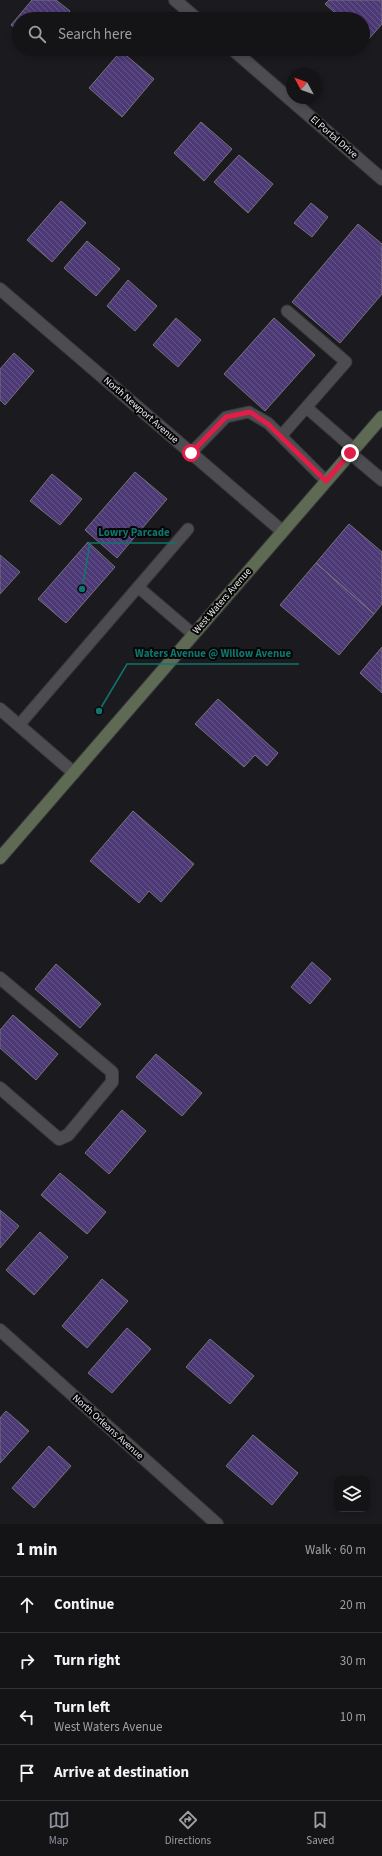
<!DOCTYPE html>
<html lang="en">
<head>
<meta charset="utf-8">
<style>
	body { margin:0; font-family:"Source Sans 3",sans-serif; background:#1d1d1f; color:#f1f3f6 }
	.controls { position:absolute; right:12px; bottom:12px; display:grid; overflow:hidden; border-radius:8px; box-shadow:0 2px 6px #0003 }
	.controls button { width:36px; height:36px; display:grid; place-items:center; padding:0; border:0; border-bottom:1px solid #333335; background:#141416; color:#f1f3f6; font:20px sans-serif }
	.compass { position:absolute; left:286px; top:68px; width:36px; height:36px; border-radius:50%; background:#141416; box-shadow:0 2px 6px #0003; rotate:311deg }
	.stop { position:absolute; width:12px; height:12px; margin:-9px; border:3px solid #e11d48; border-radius:50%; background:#fff }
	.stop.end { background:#e11d48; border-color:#fff; box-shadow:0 1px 4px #0008 }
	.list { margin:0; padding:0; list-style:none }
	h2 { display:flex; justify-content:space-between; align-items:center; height:52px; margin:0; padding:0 16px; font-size:17px }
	h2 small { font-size:13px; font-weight:400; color:#9d9ea1 }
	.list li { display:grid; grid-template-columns:26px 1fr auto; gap:12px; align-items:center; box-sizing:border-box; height:56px; padding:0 16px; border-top:1px solid #333335 }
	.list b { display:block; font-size:15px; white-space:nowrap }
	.list p { margin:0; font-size:13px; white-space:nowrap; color:#9d9ea1 }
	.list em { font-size:13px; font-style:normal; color:#9d9ea1 }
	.icon { flex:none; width:22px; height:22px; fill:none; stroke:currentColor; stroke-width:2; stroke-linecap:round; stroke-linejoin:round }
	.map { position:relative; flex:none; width:382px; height:1524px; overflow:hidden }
	.search { position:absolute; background:#141416; box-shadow:0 2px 6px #0003; left:12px; right:12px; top:12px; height:44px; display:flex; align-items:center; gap:10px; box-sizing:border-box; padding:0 14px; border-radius:22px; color:#9d9ea1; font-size:15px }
	.sheet { height:276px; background:#141416 }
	nav { display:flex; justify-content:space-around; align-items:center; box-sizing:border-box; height:56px; border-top:1px solid #333335; background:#141416; font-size:11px; color:#9d9ea1 }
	nav a { display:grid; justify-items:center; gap:2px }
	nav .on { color:#8c9099 }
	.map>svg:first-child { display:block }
	.building { fill:url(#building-back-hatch); stroke:#747277 }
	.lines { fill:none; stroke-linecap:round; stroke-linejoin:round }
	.service-casing { stroke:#38383a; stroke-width:13 }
	.minor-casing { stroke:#38383a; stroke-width:14 }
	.secondary-casing { stroke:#38383a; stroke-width:14 }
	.service { stroke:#4d4c51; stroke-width:11 }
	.minor { stroke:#4d4c51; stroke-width:12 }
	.secondary { stroke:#5e6a54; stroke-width:12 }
	.route { stroke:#e11d48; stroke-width:5 }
	.labels { text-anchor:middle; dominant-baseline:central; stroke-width:4; stroke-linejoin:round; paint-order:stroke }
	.street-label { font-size:10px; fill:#eae9ec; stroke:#060607 }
	.leader { fill:none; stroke:#0f766e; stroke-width:1.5 }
	.callout-dot { fill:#0f766e; stroke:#060607; stroke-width:1.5 }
	.callout-label { font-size:11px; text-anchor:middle; font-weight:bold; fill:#0f766e; stroke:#060607; stroke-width:4; stroke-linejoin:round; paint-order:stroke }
</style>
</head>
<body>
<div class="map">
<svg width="382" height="1524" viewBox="0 0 382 1524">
	<defs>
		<pattern id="building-back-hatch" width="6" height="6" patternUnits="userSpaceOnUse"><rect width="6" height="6" fill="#4d3976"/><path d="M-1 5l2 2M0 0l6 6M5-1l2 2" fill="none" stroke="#67568a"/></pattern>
	</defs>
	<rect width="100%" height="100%" fill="#1b1a1e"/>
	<path class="building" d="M32,0H56L70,11L63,19H19V31L11,25Z
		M329,0H382V24L367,41L363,37V19H342L325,4Z
		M121,51L154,79L122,117L89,88Z
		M201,122L232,149L204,181L174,153Z
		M239,155L273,184L248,213L214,182Z
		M61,201L86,223L52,262L27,240Z
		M311,203L328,217L312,237L294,223Z
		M358,224L382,244V294L340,343L292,302Z
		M87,241L120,269L96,296L64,268Z
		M128,280L157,306L135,331L107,306Z
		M176,318L201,340L178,367L153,345Z
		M274,318L315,355L265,411L224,374Z
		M14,353L34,371L5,405L0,400V369Z
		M135,472L167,499L117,558L85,530Z
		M52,474L82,499L60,525L30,501Z
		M349,524L382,552V604L374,614L316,563Z
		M88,542L115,567L66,623L38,599Z
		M0,555L20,572L0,594Z
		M316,563L374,614L339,655L280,605Z
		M382,647V693L360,673Z
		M218,699L278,753L267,766L255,755L244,767L195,724Z
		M133,811L194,864L161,902L149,891L139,903L90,861Z
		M312,962L331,979L310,1004L291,987Z
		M56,964L101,1004L80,1028L35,989Z
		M13,1015L58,1054L36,1080L0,1048V1030Z
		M156,1054L202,1093L182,1116L136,1077Z
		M122,1110L146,1131L109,1174L85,1153Z
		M60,1173L106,1212L87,1234L41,1195Z
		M0,1210L19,1226L0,1248Z
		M40,1232L68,1257L34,1295L6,1270Z
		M102,1279L128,1301L87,1348L62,1326Z
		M127,1328L151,1349L112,1393L88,1373Z
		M210,1339L254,1376L230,1404L186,1367Z
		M6,1411L29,1431L0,1463V1418Z
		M253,1435L298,1473L272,1505L226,1466Z
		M49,1446L71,1466L34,1508L12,1488Z"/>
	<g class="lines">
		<defs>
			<path id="service" d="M307,408L354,449
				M281,436L326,481
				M191,453L226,417L249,412L268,423L281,436L346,362L287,311
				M138,587L193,634
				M19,725L188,529"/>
			<path id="minor" d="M175,0L197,19
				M232,49L382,179
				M0,289L282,531
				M350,453L382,480
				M0,709L74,773
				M0,978L112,1072V1082L68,1135L59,1139L0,1088
				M0,1330L217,1524"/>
			<path id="secondary" d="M0,858L382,417"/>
		</defs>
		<use href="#service" class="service-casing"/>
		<use href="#minor" class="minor-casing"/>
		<use href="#secondary" class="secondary-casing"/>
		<use href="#service" class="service"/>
		<use href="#minor" class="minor"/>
		<use href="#secondary" class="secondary"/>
	</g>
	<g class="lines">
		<path class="route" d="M191,453L226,417L250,412L268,424L326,481L350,453"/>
	</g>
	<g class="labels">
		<g class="street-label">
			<text transform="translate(334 137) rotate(41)">El Portal Drive</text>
			<text transform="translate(141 410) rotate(41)">North Newport Avenue</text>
			<text transform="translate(222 601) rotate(-49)">West Waters Avenue</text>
			<text transform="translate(108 1427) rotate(42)">North Orleans Avenue</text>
		</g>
	</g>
	<path class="leader" d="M82 589L90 543H177M99 711L127 664H299"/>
	<g class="callout-dot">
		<circle cx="82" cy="589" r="4"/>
		<circle cx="99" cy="711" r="4"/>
	</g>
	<g class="callout-label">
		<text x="134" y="536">Lowry Parcade</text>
		<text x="213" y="657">Waters Avenue @ Willow Avenue</text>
	</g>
</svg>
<div class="controls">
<button><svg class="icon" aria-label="layers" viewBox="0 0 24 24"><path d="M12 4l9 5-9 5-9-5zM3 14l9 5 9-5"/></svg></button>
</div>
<svg class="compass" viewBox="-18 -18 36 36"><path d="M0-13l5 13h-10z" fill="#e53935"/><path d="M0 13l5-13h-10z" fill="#9d9ea1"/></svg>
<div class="stop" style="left:191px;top:453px"></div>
<div class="stop end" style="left:350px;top:453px"></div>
<div class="search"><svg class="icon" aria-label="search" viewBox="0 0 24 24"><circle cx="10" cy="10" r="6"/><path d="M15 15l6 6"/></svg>Search here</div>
</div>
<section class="sheet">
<h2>1 min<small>Walk · 60 m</small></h2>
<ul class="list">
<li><svg class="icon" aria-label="ahead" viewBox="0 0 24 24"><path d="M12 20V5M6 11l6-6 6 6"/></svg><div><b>Continue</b></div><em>20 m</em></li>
<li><svg class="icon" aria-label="right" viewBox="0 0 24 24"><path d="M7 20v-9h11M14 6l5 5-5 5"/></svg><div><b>Turn right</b></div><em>30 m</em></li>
<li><svg class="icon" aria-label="left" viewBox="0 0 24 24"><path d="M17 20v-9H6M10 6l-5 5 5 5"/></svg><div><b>Turn left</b><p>West Waters Avenue</p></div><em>10 m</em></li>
<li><svg class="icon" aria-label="arrive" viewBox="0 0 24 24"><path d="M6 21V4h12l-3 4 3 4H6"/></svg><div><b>Arrive at destination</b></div></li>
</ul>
</section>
<nav>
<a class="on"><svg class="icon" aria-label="map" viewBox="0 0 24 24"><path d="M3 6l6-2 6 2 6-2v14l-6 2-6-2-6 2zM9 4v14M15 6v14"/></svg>Map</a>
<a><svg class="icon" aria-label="directions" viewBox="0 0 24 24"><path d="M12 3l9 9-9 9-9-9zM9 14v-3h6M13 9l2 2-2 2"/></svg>Directions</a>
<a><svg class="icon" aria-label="saved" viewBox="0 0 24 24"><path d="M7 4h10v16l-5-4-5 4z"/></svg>Saved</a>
</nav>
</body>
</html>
